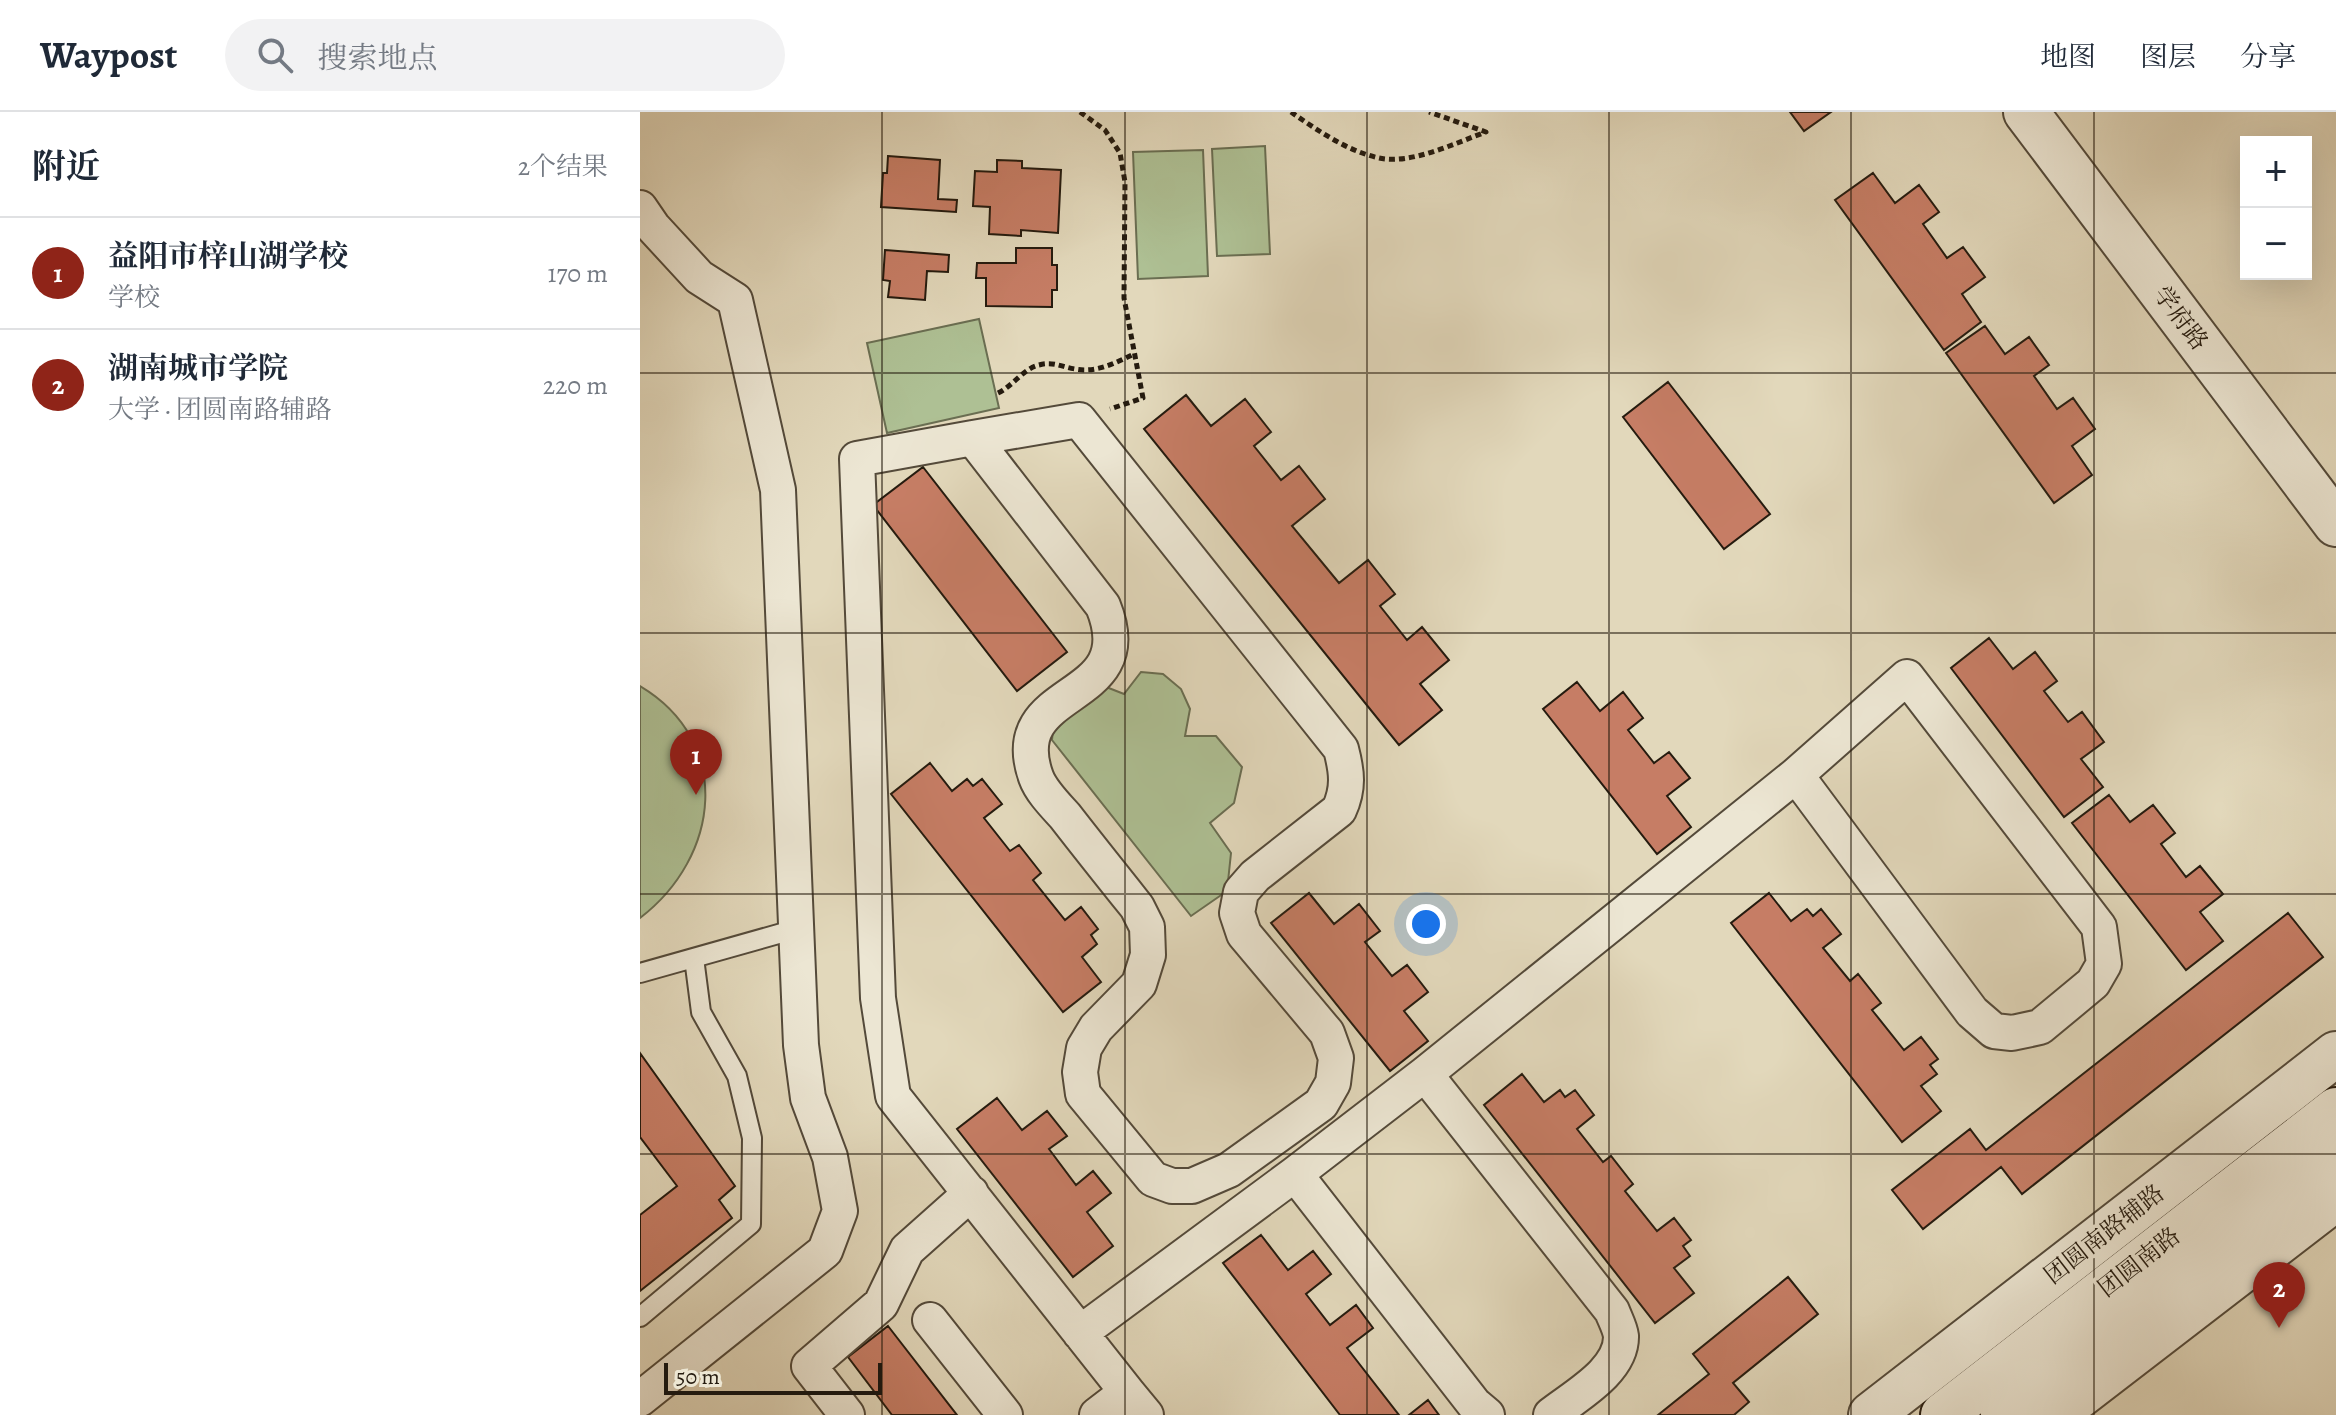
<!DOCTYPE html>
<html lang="zh">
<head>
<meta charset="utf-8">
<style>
	body { margin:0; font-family:Alegreya,"Noto Serif SC",serif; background:#f2f2f3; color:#1f2937 }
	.controls { position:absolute; right:24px; top:24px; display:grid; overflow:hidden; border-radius:0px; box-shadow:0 8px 32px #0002 }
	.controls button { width:72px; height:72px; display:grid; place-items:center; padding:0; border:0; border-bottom:2px solid #e0e1e3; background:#fff; color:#1f2937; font:40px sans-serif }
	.scale { position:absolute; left:24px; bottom:20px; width:218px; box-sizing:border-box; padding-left:8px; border:4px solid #251b0f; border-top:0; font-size:22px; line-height:28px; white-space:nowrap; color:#251b0f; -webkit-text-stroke:6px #ece6d3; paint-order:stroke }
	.you { position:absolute; left:786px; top:812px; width:28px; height:28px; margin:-20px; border:6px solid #fff; border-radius:50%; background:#1a73e8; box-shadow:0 0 0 12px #1a73e833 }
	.badge { display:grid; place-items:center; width:52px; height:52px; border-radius:50%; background:#8f2418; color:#fff; font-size:26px; font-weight:700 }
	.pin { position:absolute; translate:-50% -66px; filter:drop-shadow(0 2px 4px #0008) }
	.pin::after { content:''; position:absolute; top:42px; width:28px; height:24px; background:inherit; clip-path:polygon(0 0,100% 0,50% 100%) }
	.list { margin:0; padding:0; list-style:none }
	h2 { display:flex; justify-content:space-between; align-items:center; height:104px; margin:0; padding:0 32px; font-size:34px }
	h2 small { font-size:26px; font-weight:400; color:#747a83 }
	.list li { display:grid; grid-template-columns:52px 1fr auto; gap:24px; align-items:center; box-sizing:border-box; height:112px; padding:0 32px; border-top:2px solid #e0e1e3 }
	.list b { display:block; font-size:30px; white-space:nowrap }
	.list p { margin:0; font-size:26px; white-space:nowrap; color:#747a83 }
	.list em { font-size:26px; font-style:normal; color:#747a83 }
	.icon { flex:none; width:44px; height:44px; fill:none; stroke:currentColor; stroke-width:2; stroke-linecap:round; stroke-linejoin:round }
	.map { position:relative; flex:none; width:1696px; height:1303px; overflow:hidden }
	header { display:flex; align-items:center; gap:48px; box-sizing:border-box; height:112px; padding:0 40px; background:#fff; border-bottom:2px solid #e0e1e3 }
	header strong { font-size:38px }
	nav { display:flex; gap:44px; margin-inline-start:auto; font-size:28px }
	.search { width:560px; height:72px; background:#f2f2f3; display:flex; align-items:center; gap:20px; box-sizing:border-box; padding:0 28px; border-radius:44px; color:#747a83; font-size:30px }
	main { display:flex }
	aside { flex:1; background:#fff }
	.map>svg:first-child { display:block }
	.green { fill:#aec094; stroke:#6a6e52; stroke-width:2 }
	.building { fill:#c67d65; stroke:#251b0f; stroke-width:2 }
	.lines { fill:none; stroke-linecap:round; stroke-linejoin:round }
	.service-casing { stroke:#544a3a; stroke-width:22 }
	.minor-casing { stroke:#544a3a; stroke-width:38 }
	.tertiary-casing { stroke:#544a3a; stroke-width:48 }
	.secondary-casing { stroke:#251b0f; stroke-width:48 }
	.path { stroke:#251b0f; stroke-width:5; stroke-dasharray:6 4; stroke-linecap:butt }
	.service { stroke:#ece6d3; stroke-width:18 }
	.minor { stroke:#ece6d3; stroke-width:34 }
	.tertiary { stroke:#ece6d3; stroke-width:44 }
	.secondary { stroke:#ece6d3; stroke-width:44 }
	.grid { fill:none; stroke:#251b0f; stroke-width:2; stroke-opacity:0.55 }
	.labels { text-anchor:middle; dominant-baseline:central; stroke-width:7; stroke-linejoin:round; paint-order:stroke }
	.street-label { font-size:24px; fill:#251b0f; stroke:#ece6d3 }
</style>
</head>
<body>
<header>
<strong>Waypost</strong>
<div class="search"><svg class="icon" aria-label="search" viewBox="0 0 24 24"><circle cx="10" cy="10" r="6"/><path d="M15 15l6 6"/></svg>搜索地点</div>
<nav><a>地图</a><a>图层</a><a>分享</a></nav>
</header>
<main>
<aside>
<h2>附近<small>2个结果</small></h2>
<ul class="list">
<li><span class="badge">1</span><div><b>益阳市梓山湖学校</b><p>学校</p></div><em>170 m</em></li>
<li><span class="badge">2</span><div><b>湖南城市学院</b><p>大学 · 团圆南路辅路</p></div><em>220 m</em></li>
</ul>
</aside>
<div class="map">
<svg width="1696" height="1303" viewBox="0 0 1696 1303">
	<rect width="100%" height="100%" fill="#e2d8bb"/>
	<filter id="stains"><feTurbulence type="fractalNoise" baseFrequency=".0025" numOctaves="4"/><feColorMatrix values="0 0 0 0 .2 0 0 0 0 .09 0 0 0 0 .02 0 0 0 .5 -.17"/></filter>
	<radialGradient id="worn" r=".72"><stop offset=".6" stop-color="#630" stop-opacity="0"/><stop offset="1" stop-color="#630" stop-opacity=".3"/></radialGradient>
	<path class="green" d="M625,34L630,142L577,144L572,37Z
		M563,38L568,164L498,167L493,40Z
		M339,207L359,296L247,321L227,231Z
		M501,560L523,562L541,577L550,597L545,624H576L602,655L594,691L570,711L591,741L587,779L551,804L412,628L414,608L461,573L484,582Z
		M0,574C94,630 80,745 0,806Z"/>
	<path class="building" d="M1150,0H1191L1164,19Z
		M248,44L300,48L298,87L317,88L316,100L241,95L243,61H247Z
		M357,48L382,49V56L421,58L418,121L381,118V124L349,122L350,95L333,94L335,59L357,60Z
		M1233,61L1255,91L1279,73L1299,100L1283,112L1307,146L1323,135L1345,165L1322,182L1341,210L1304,238L1195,88Z
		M376,136H412V153H417V178H412V195L346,194V166H336L337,151H376Z
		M245,138L309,143L308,160L287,159L285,188L248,185L250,169L243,168Z
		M1345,214L1365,242L1389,225L1409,253L1394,264L1417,297L1433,286L1455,317L1432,334L1452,363L1414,391L1306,241Z
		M1028,270L1130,402L1084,437L983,305Z
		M546,283L571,314L605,287L631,320L614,334L641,368L659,354L685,387L652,414L699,471L728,448L755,482L740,494L767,528L782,515L809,548L780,572L802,598L759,633L504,317Z
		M283,355L427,540L377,579L233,393Z
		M1349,526L1373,557L1395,540L1417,569L1404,579L1428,610L1442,600L1464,630L1441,647L1463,675L1424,705L1311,556Z
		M937,570L960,599L983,580L1003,606L988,618L1014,651L1029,640L1050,666L1027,684L1051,715L1017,742L903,597Z
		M290,651L312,679L327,667L333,674L342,667L362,692L344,706L370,739L379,733L401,761L393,768L425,808L441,795L458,817L451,823L457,832L442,845L461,870L423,900L251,682Z
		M1469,683L1490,710L1513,693L1535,721L1521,732L1546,765L1560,754L1583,782L1560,800L1583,829L1546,858L1432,711Z
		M669,781L694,812L719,792L740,819L725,830L752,864L767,853L788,880L764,899L788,929L750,959L631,811Z
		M1129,781L1151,809L1167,797L1173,804L1181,797L1201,822L1183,836L1210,869L1218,862L1241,891L1232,898L1264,938L1281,925L1298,947L1290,953L1297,962L1281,974L1301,999L1262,1030L1091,811Z
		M1648,801L1683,845L1382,1082L1361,1055L1283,1117L1252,1078L1330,1017L1346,1038Z
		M0,941L95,1074L79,1088L92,1106L0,1179V1103L37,1074L0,1025Z
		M882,962L904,990L920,978L925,985L935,978L954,1003L937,1017L963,1050L971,1044L993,1072L985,1079L1017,1119L1034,1106L1051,1128L1043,1134L1050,1144L1034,1156L1054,1181L1015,1211L844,993Z
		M357,986L382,1018L407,999L427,1024L409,1037L436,1073L453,1059L471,1081L447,1100L473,1134L433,1165L317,1017Z
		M621,1123L648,1158L673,1139L691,1162L666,1182L690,1213L716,1193L733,1216L707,1236L759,1303H700L583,1151Z
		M1148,1165L1178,1202L1093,1271L1109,1290L1094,1303H1018L1069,1262L1053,1242Z
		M248,1214L317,1303H252L208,1245Z
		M788,1288L799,1303H769Z"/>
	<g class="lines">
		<defs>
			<path id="service" d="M0,861L156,817
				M0,1205L111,1112L112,1026L97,964L61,900L54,846"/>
			<path id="minor" d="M0,96L13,115L59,165L95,188L138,378L161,933L168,986L190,1045L200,1099L185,1139L0,1287
				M333,326L439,308L701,637C707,660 709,676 699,698L615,764L601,780L597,801L604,822L687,921L696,946L693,971L681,992L589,1058L552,1074H532L513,1067L443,982L440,960L444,936L456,916L499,872L508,843L507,815L497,795C473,765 449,735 425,704C415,693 401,679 396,665C362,570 504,595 463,494L333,326L217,347L238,886L253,984L487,1280
				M785,962L1156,663L1332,900L1354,919L1372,921L1400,915L1453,871L1464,852L1459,815L1267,565L1156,663
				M655,1062L834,1292L847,1303
				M290,1208L365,1303
				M440,1221L655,1062L785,962L972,1199C975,1207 980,1216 981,1224C982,1259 935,1284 911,1303
				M207,1303L169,1254L241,1192L267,1138L331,1081
				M457,1303L487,1280L506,1303"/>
			<path id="tertiary" d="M1386,0L1696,412
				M1231,1303L1696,942
				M1414,1303L1696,1086"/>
			<path id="secondary" d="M1303,1303L1696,998
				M1363,1303L1696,1047"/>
		</defs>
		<use href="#service" class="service-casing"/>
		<use href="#minor" class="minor-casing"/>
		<use href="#tertiary" class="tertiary-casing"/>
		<use href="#secondary" class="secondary-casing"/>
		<path class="path" d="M440,0L465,18L480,41L485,70L484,186L503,286L470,297
			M651,0C677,18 707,39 739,46C771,53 815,31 846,20L789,0
			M358,281C373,274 384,256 399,253C413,249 422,255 435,257C457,261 475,251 494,242"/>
		<use href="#service" class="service"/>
		<use href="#minor" class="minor"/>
		<use href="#tertiary" class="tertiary"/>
		<use href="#secondary" class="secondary"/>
	</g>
	<path class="grid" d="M242,0V1303M485,0V1303M727,0V1303M969,0V1303M1211,0V1303M1454,0V1303M0,261H1696M0,521H1696M0,782H1696M0,1042H1696"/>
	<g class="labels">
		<g class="street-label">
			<text transform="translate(1541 206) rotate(53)">学府路</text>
			<text transform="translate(1464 1122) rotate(-38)">团圆南路辅路</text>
			<text transform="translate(1499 1150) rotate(-38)">团圆南路</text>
		</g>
	</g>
	<rect width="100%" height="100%" filter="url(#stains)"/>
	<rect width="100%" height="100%" fill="url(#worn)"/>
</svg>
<div class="controls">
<button>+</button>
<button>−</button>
</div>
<div class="scale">50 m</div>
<div class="you"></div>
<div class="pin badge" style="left:56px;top:683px">1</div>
<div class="pin badge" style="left:1639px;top:1216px">2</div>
</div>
</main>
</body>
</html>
